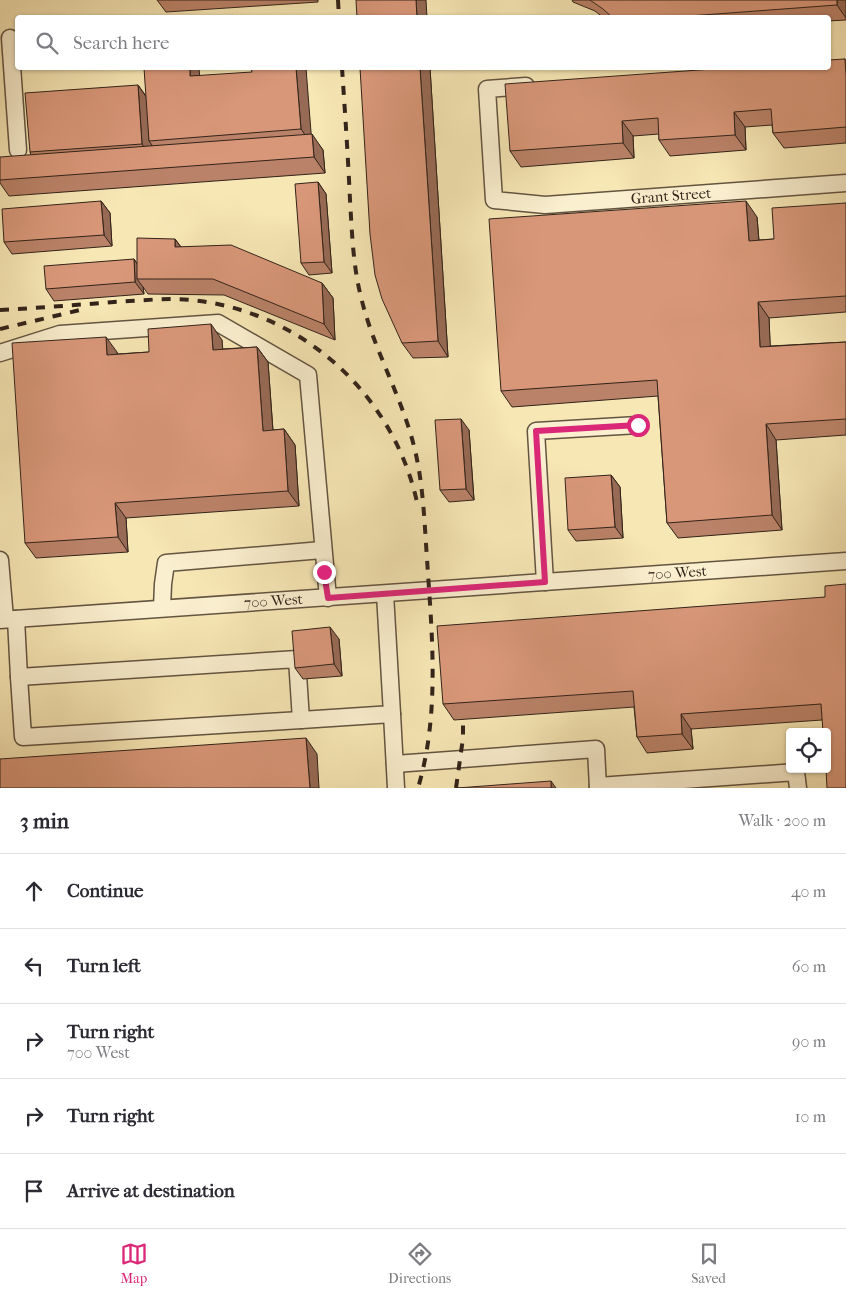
<!DOCTYPE html>
<html lang="en">
<head>
<meta charset="utf-8">
<style>
	body { margin:0; font-family:"IM FELL French Canon",serif; background:#f7f7f7; color:#2b2b33 }
	.controls { position:absolute; right:15px; bottom:15px; display:grid; overflow:hidden; border-radius:5px; box-shadow:0 1px 4px #0004 }
	.controls button { width:45px; height:45px; display:grid; place-items:center; padding:0; border:0; border-bottom:1px solid #e1e1e2; background:#fff; color:#2b2b33; font:25px sans-serif }
	.stop { position:absolute; width:15px; height:15px; margin:-11px; border:4px solid #db2777; border-radius:50%; background:#fff }
	.stop.end { background:#db2777; border-color:#fff; box-shadow:0 1px 5px #0008 }
	.list { margin:0; padding:0; list-style:none }
	h2 { display:flex; justify-content:space-between; align-items:center; height:65px; margin:0; padding:0 20px; font-size:21px }
	h2 small { font-size:16px; font-weight:400; color:#7c7c81 }
	.list li { display:grid; grid-template-columns:32px 1fr auto; gap:15px; align-items:center; box-sizing:border-box; height:75px; padding:0 20px; border-top:1px solid #e1e1e2 }
	.list b { display:block; font-size:19px; white-space:nowrap }
	.list p { margin:0; font-size:16px; white-space:nowrap; color:#7c7c81 }
	.list em { font-size:16px; font-style:normal; color:#7c7c81 }
	.icon { flex:none; width:28px; height:28px; fill:none; stroke:currentColor; stroke-width:2; stroke-linecap:round; stroke-linejoin:round }
	.map { position:relative; flex:none; width:846px; height:788px; overflow:hidden }
	.search { position:absolute; background:#fff; box-shadow:0 1px 4px #0004; left:15px; right:15px; top:15px; height:55px; display:flex; align-items:center; gap:12px; box-sizing:border-box; padding:0 18px; border-radius:5px; color:#7c7c81; font-size:19px }
	.sheet { height:440px; background:#fff }
	nav { display:flex; justify-content:space-around; align-items:center; box-sizing:border-box; height:70px; border-top:1px solid #e1e1e2; background:#fff; font-size:14px; color:#7c7c81 }
	nav a { display:grid; justify-items:center; gap:2px }
	nav .on { color:#db2777 }
	.map>svg:first-child { display:block }
	.lines { fill:none; stroke-linecap:round; stroke-linejoin:round }
	.minor-casing { stroke:#635441; stroke-width:19 }
	.minor { stroke:#faefcf; stroke-width:16 }
	.rail { stroke:#32231a; stroke-width:4; stroke-dasharray:9 9; stroke-linecap:butt }
	.wall { fill:#ba8268; stroke:#32231a }
	.shaded-wall { fill:#976a55; stroke:#32231a }
	.building { fill:#d89779; stroke:#32231a }
	.route { stroke:#db2777; stroke-width:6 }
	.labels { text-anchor:middle; dominant-baseline:central; stroke-width:4.5; stroke-linejoin:round; paint-order:stroke }
	.street-label { font-size:15px; fill:#32231a; stroke:#faefcf }
</style>
</head>
<body>
<div class="map">
<svg width="846" height="788" viewBox="0 0 846 788">
	<rect width="100%" height="100%" fill="#f7e7b5"/>
	<filter id="stains"><feTurbulence type="fractalNoise" baseFrequency=".004" numOctaves="4"/><feColorMatrix values="0 0 0 0 .2 0 0 0 0 .09 0 0 0 0 .02 0 0 0 .5 -.17"/></filter>
	<radialGradient id="worn" r=".72"><stop offset=".6" stop-color="#630" stop-opacity="0"/><stop offset="1" stop-color="#630" stop-opacity=".3"/></radialGradient>
	<g class="lines">
		<defs>
			<g id="minor">
				<path d="M10,38L18,150"/>
				<path id="s1" d="M526,86L487,89L494,200L545,205L846,183"/>
				<path d="M0,353L60,334L218,323L308,375L328,598"/>
				<path d="M0,560L5,619"/>
				<path d="M545,582L536,431L638,425"/>
				<path d="M162,608L163,584L166,563L322,550"/>
				<path d="M16,619L19,677L297,659L301,720L392,714L385,594"/>
				<path id="s2" d="M0,620L846,561"/>
				<path d="M19,677L23,737L301,720"/>
				<path d="M392,714L396,788"/>
				<path d="M395,764L596,749L598,788"/>
				<path d="M598,786L796,772L798,788"/>
			</g>
		</defs>
		<use href="#minor" class="minor-casing"/>
		<use href="#minor" class="minor"/>
		<path class="rail" d="M338,0L339,18
			M342,68C345,112 348,156 350,200C352,232 353,266 361,297C372,344 396,386 410,432C423,473 424,516 427,559C432,635 440,714 418,788
			M0,310C38,308 76,305 114,302C134,301 154,299 174,299C293,302 395,391 418,507
			M0,329L80,310
			M456,788L463,738V719"/>
	</g>
	<path class="wall" d="M157,0H318V2L166,12Z
		M572,0H846V20L828,21V18H604L595,11L573,2Z
		M845,59L846,61V143L784,148L773,133L772,125L745,127L746,150L670,156L659,140V134L633,136L634,158L521,167L510,151Z
		M360,68H430L448,357L413,358L402,343Z
		M200,76L311,134L323,150L325,173L9,196L0,183V180L31,155L30,152L138,85L146,96Z
		M318,182L326,194L332,273L309,275L301,263Z
		M101,201L110,213L112,246L12,254L4,242Z
		M846,203V312L769,318L770,346L846,342V435L776,440L782,530L678,538L667,523L658,396L512,407L501,391L757,217L759,240L774,239Z
		M175,239L181,247L322,283L333,298L335,340L224,295L148,294L143,287L144,294L54,301L46,289L134,259L137,264Z
		M222,340V349L257,347L268,362L273,430L284,429L295,445L299,506L126,518L128,552L36,558L25,543L117,352V354L149,352Z
		M469,430L474,500L449,502L440,490Z
		M611,475L620,487L623,538L576,541L568,530Z
		M846,584L822,720L691,729L693,749L647,753L637,737L634,707L454,720L443,704L825,597Z
		M339,639L342,676L303,679L295,668Z"/>
	<path class="shaded-wall" d="M416,0H426L427,18H417Z
		M837,0H846V18L837,5Z
		M190,68H199L201,92L190,76Z
		M296,68H306L312,145L301,129Z
		M420,68H430L448,357L438,341Z
		M138,85L149,101V141L152,145L153,159L142,144Z
		M734,112L745,127L746,150L735,135Z
		M622,121L633,136L634,158L623,143Z
		M312,134L323,150L325,173L314,157Z
		M318,182L326,194L332,273L324,262Z
		M101,201L110,213L112,246L104,235Z
		M746,201L757,217L760,256L749,241Z
		M175,239L186,254L175,247Z
		M134,259L142,271L137,279L143,287L144,294L135,282Z
		M322,283L333,298L335,340L324,324Z
		M758,302L769,318L771,362L760,347Z
		M211,324L222,340L224,365L213,350Z
		M106,337L117,352L118,370L107,355Z
		M257,347L268,362L274,446L263,431Z
		M461,419L469,430L474,500L466,489Z
		M766,424L776,440L782,530L772,515Z
		M284,429L295,445L299,506L288,491Z
		M611,475L620,487L623,538L615,527Z
		M115,503L126,518L128,552L118,537Z
		M330,627L339,639L342,676L334,664Z
		M681,714L691,729L693,749L682,734Z
		M306,738L317,754L319,788H310Z
		M551,781L556,788H551Z"/>
	<path class="building" d="M356,0H416L417,18H357Z
		M590,0H837V5L662,18H613L603,9Z
		M845,59L846,76V127L773,133L771,109L734,112L735,135L659,140L658,118L622,121L623,143L510,151L505,84L727,68H828V60Z
		M144,68H190V76L252,72L251,68H296L301,129L149,141Z
		M360,68H420L438,341L402,343L382,299L375,275L370,234Z
		M138,85L142,144L30,152L25,93Z
		M312,134L314,157L0,180V157Z
		M318,182L324,262L301,263L295,184Z
		M101,201L104,235L4,242L2,209Z
		M746,201L749,241L774,239L772,208L846,203V296L758,302L760,347L846,342V419L766,424L772,515L667,523L657,380L501,391L489,219Z
		M137,238L175,239V247L231,245L322,283L324,324L213,279H137Z
		M134,259L135,282L46,289L44,266Z
		M211,324L213,350L257,347L263,431L284,429L288,491L115,503L118,537L25,543L12,343L106,337L107,355L149,352L148,329Z
		M461,419L466,489L440,490L435,420Z
		M611,475L615,527L568,530L565,478Z
		M846,584V788H827L826,769H827V732H823L821,704L681,714L682,734L637,737L633,691L443,704L437,626L825,597V586Z
		M330,627L334,664L295,668L292,631Z
		M306,738L310,788H0V759Z
		M551,781V788H457Z"/>
	<g class="lines">
		<path class="route" d="M324,572L328,598L545,582L536,431L638,425"/>
	</g>
	<g class="labels">
		<g class="street-label">
			<text stroke="none"><textPath href="#s1" startOffset="328">Grant Street</textPath></text>
			<text stroke="none"><textPath href="#s2" startOffset="679">700 West</textPath></text>
			<text stroke="none"><textPath href="#s2" startOffset="274">700 West</textPath></text>
		</g>
	</g>
	<rect width="100%" height="100%" filter="url(#stains)"/>
	<rect width="100%" height="100%" fill="url(#worn)"/>
</svg>
<div class="controls">
<button><svg class="icon" aria-label="locate" viewBox="0 0 24 24"><circle cx="12" cy="12" r="6"/><path d="M12 2v4M12 18v4M2 12h4M18 12h4"/></svg></button>
</div>
<div class="stop" style="left:638px;top:425px"></div>
<div class="stop end" style="left:324px;top:572px"></div>
<div class="search"><svg class="icon" aria-label="search" viewBox="0 0 24 24"><circle cx="10" cy="10" r="6"/><path d="M15 15l6 6"/></svg>Search here</div>
</div>
<section class="sheet">
<h2>3 min<small>Walk · 200 m</small></h2>
<ul class="list">
<li><svg class="icon" aria-label="ahead" viewBox="0 0 24 24"><path d="M12 20V5M6 11l6-6 6 6"/></svg><div><b>Continue</b></div><em>40 m</em></li>
<li><svg class="icon" aria-label="left" viewBox="0 0 24 24"><path d="M17 20v-9H6M10 6l-5 5 5 5"/></svg><div><b>Turn left</b></div><em>60 m</em></li>
<li><svg class="icon" aria-label="right" viewBox="0 0 24 24"><path d="M7 20v-9h11M14 6l5 5-5 5"/></svg><div><b>Turn right</b><p>700 West</p></div><em>90 m</em></li>
<li><svg class="icon" aria-label="right" viewBox="0 0 24 24"><path d="M7 20v-9h11M14 6l5 5-5 5"/></svg><div><b>Turn right</b></div><em>10 m</em></li>
<li><svg class="icon" aria-label="arrive" viewBox="0 0 24 24"><path d="M6 21V4h12l-3 4 3 4H6"/></svg><div><b>Arrive at destination</b></div></li>
</ul>
</section>
<nav>
<a class="on"><svg class="icon" aria-label="map" viewBox="0 0 24 24"><path d="M3 6l6-2 6 2 6-2v14l-6 2-6-2-6 2zM9 4v14M15 6v14"/></svg>Map</a>
<a><svg class="icon" aria-label="directions" viewBox="0 0 24 24"><path d="M12 3l9 9-9 9-9-9zM9 14v-3h6M13 9l2 2-2 2"/></svg>Directions</a>
<a><svg class="icon" aria-label="saved" viewBox="0 0 24 24"><path d="M7 4h10v16l-5-4-5 4z"/></svg>Saved</a>
</nav>
</body>
</html>
